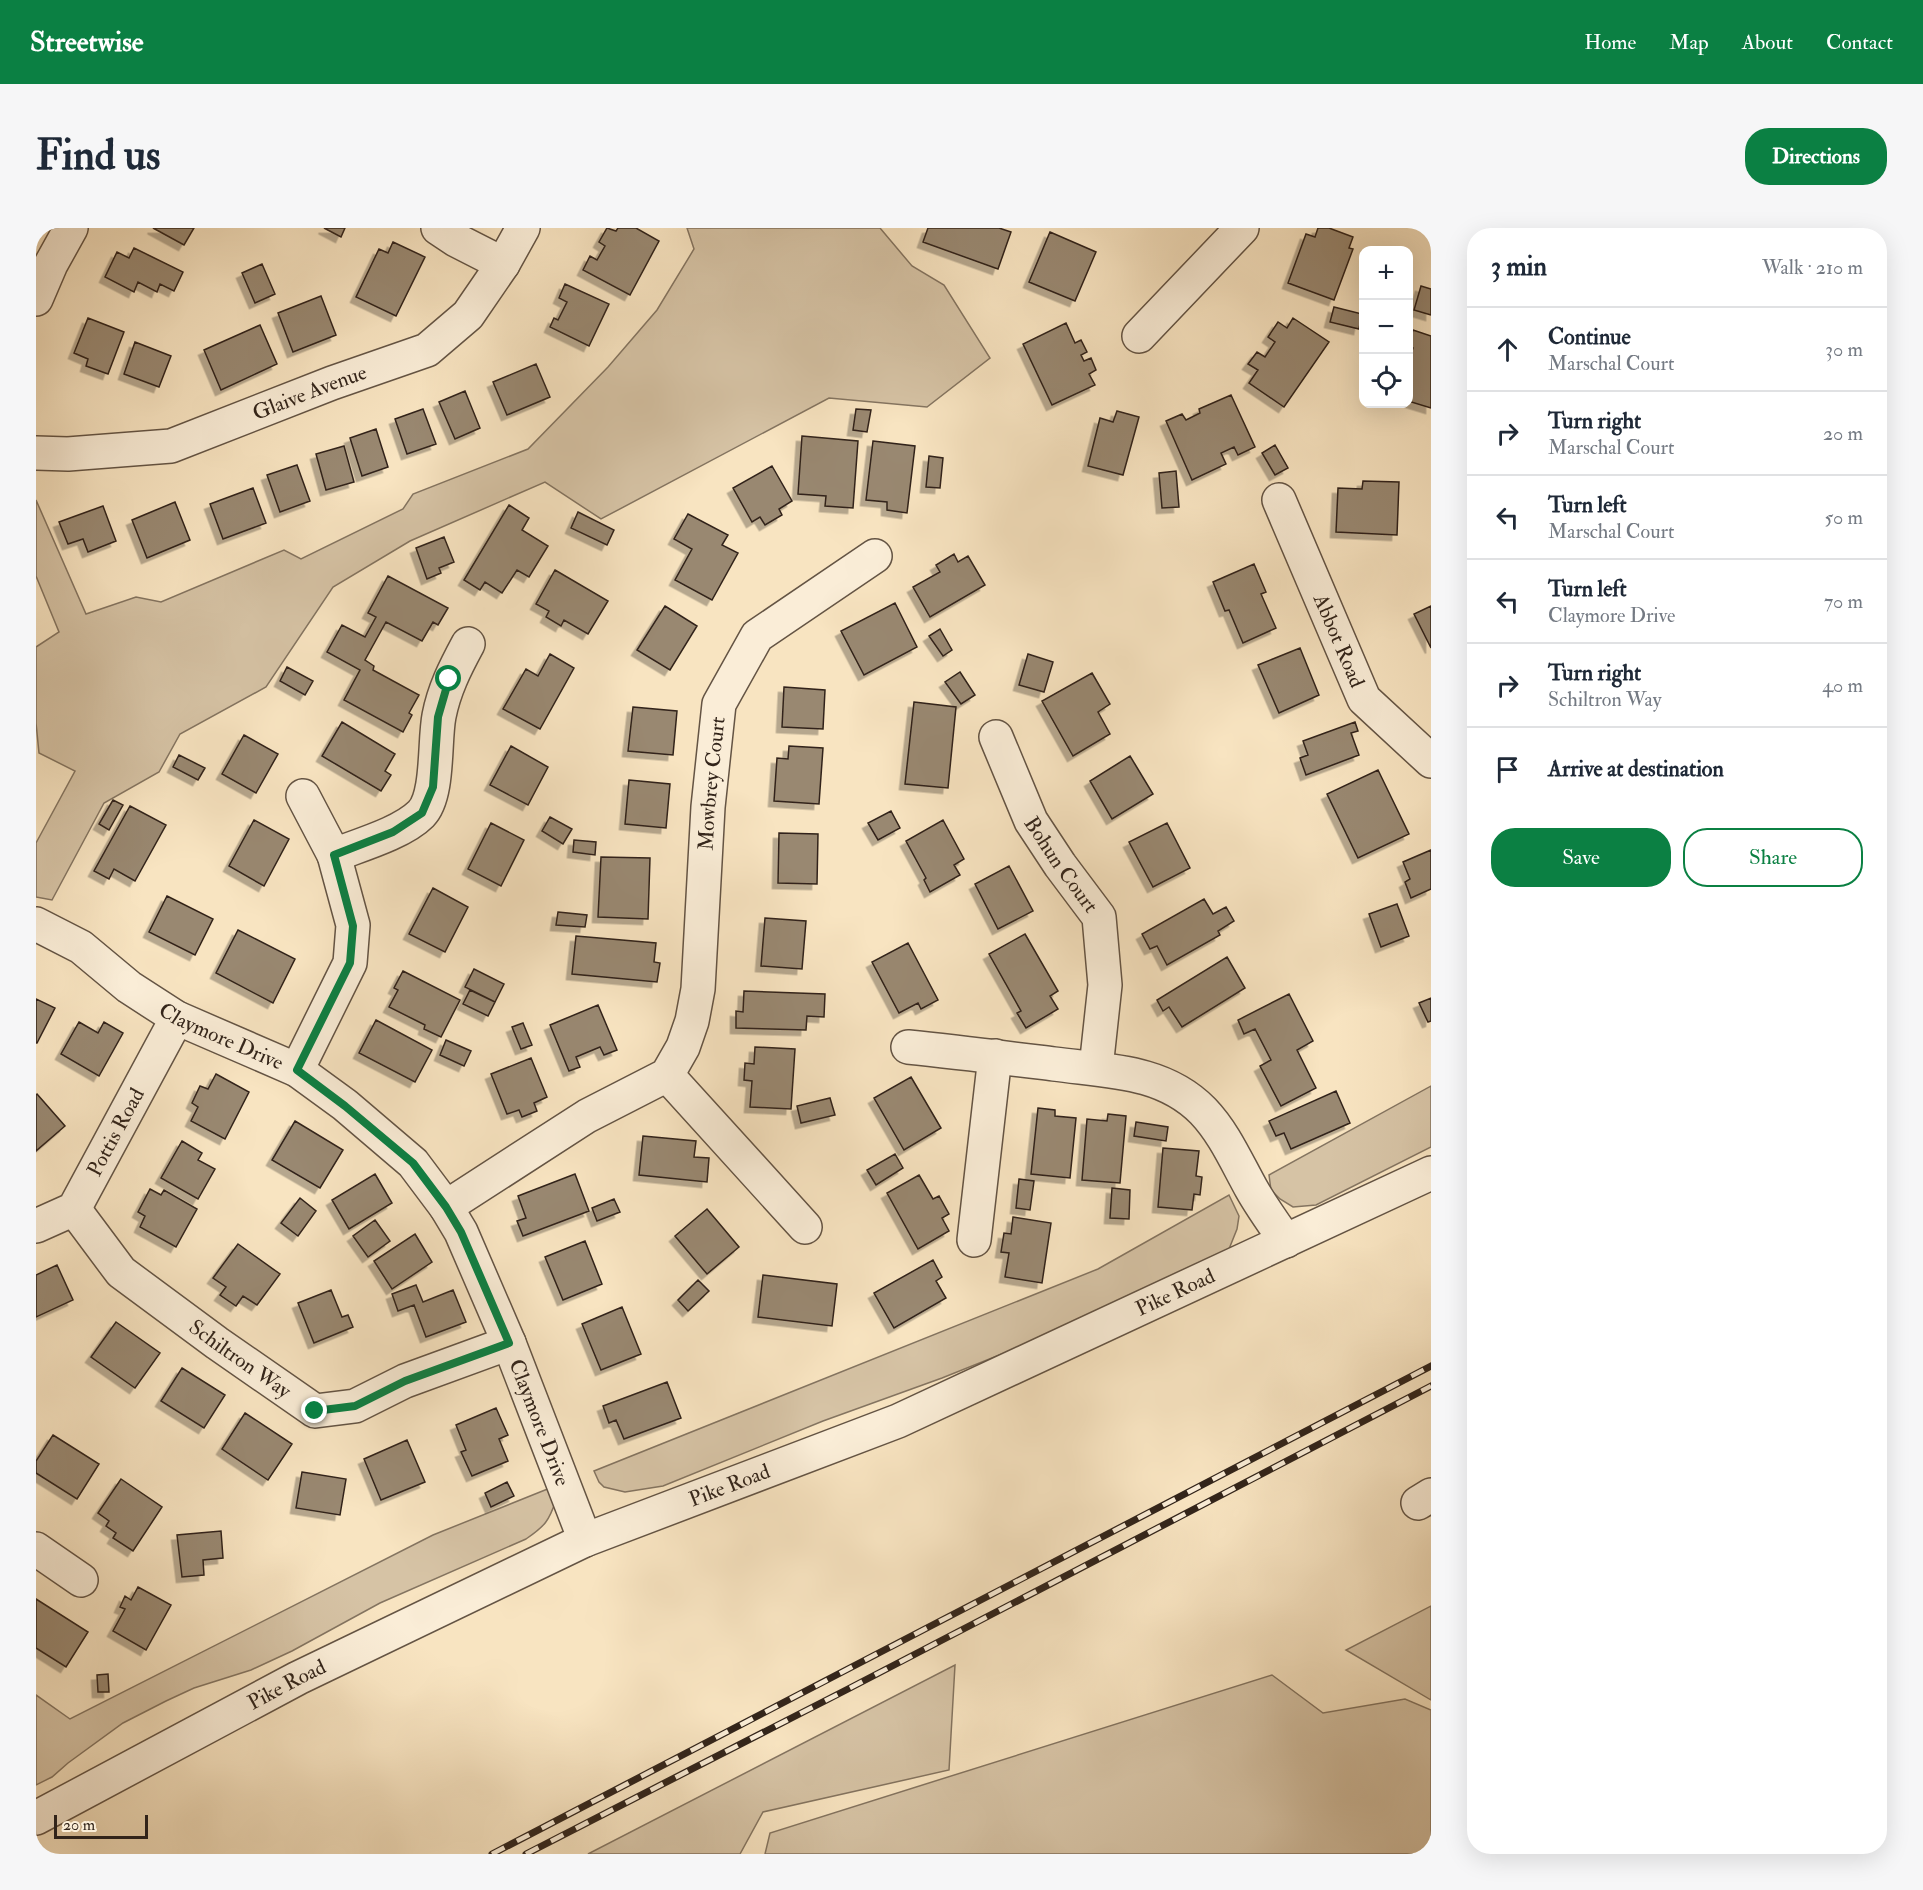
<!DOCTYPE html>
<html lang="en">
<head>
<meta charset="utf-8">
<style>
	body { margin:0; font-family:"IM FELL Double Pica",serif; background:#f6f6f7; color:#1f2937 }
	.controls { position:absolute; right:18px; top:18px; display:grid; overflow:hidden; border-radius:12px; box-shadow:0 6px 24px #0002 }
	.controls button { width:54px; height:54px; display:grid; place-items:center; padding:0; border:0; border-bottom:2px solid #e0e1e3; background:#fff; color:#1f2937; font:30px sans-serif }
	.scale { position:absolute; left:18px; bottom:15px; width:94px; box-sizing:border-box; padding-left:6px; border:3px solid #32241a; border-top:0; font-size:16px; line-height:21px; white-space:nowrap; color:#32241a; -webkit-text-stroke:4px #faedd7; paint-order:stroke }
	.stop { position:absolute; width:18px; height:18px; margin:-14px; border:4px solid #0b8043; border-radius:50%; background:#fff }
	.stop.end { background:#0b8043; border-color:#fff; box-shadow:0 2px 6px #0008 }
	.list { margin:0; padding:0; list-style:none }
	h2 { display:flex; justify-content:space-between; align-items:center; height:78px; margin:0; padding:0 24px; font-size:26px }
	h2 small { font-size:20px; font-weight:400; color:#747a83 }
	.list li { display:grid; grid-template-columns:39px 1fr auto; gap:18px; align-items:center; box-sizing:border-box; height:84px; padding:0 24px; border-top:2px solid #e0e1e3 }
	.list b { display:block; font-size:22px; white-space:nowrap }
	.list p { margin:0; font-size:20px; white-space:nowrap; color:#747a83 }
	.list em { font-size:20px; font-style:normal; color:#747a83 }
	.actions { display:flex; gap:12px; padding:18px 24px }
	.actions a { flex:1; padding:14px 0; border:2px solid #0b8043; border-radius:24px; text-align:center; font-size:21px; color:#0b8043 }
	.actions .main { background:#0b8043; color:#fff }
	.icon { flex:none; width:33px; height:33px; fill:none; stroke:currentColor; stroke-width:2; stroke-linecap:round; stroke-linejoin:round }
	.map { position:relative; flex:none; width:1395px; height:1626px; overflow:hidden; border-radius:24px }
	header { display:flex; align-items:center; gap:36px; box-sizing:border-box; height:84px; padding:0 30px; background:#0b8043; color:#fff }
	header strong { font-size:28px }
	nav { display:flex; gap:33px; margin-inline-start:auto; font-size:21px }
	.intro { display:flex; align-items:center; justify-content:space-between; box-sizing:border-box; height:144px; padding:0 36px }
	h1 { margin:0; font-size:42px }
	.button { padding:15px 27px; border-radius:24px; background:#0b8043; color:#fff; font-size:21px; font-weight:700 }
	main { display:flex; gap:36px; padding:0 36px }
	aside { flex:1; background:#fff; border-radius:24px; box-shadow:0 6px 24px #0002 }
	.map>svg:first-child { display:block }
	.green { fill:#d6c3a5; stroke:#847460; stroke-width:1.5 }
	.building { fill:#998871; stroke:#32241a; stroke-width:1.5; filter:url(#shadow) }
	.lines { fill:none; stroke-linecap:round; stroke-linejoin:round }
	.minor-casing { stroke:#645444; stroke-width:36 }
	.minor { stroke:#faedd7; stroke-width:33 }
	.rail-casing { stroke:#32241a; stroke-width:7 }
	.rail { stroke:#faedd7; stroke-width:4.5; stroke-dasharray:14; stroke-linecap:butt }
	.route { stroke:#0b8043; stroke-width:8 }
	.labels { text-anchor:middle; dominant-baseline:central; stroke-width:4.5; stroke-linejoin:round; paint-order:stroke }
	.street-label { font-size:21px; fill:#32241a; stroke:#faedd7 }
</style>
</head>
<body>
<header>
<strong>Streetwise</strong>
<nav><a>Home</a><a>Map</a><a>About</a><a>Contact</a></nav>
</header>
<div class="intro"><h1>Find us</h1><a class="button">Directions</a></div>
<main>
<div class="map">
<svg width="1395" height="1626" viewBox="0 0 1395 1626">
	<defs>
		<filter id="shadow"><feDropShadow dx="-5.5" dy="5.5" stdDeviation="0" flood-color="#0004"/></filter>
	</defs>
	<rect width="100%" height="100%" fill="#f8e4c1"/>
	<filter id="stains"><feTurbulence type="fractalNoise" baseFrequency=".00333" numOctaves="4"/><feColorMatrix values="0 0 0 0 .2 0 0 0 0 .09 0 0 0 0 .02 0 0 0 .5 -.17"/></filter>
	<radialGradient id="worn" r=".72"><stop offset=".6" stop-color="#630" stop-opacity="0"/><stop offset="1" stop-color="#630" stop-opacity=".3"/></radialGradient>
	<path class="green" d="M651,0H844L876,38L908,57L954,130L891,179L793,170L565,291L509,254L374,313L297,359L230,459L144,506L123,544L68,575L16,672L0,669V615L39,543L3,525L0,495V419L23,404L0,348V272L50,386L100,369L125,374L248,322L265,331L367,281L377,266L492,221L572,139L621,82L658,21Z
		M1395,858V919L1280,977L1257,979L1244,971L1235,962L1233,947Z
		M1193,967L1203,988L1201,1001L1193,1021L1177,1031L1013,1107L906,1150L787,1193L627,1258L589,1264L568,1259L563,1254L558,1243L1062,1041Z
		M514,1260L520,1272C513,1293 509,1298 490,1311L344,1375L256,1423L215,1442L158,1460L130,1473L87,1495L32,1535L16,1549L0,1557V1467L34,1491L397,1307Z
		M1395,1378V1472L1310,1422Z
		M919,1437L913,1542L727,1584L704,1626H552Z
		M1236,1447L1287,1485L1369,1471L1395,1482V1626H729L734,1605Z"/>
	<path class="building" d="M117,0H158L148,17Z
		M288,0H309L305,9Z
		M571,0L580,3L582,0H600L623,13L594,67L547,42L554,28L561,32L569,18L563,14Z
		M892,0H963L975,4L962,41L887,14Z
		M1282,0H1293L1317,9L1313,20L1317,21L1298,72L1252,55L1270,6L1279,9Z
		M1014,4L1060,24L1039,73L993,54Z
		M357,14L389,29L360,88L320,69L343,21L352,25Z
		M98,20L147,44L138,63L124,56L121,64L102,54L98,64L69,49L81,24L93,30Z
		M226,36L239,66L219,75L206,45Z
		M529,56L573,76L553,118L514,99L518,90L522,92L531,74L523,70Z
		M1385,58L1395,61V87L1378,82Z
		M285,68L300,107L257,124L242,85Z
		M1298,79L1326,86L1323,101L1294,94Z
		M52,90L88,104L72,146L50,138L52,131L38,125Z
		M1257,90L1293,114L1248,179L1213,155L1222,142L1212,136L1221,124L1229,129L1239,114L1232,109L1242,94L1251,100Z
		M1030,95L1039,115L1045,112L1051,124L1045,127L1048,133L1055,130L1060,142L1053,146L1059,157L1016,177L987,116Z
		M224,97L241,136L185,162L168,122Z
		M1377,102L1395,108V180L1372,173V135L1377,120L1372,118Z
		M99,114L135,128L123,159L88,146Z
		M500,136L514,169L471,187L457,154Z
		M429,163L444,200L419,211L403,174Z
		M1195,167L1219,219L1202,227L1198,219L1185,225L1190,236L1156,252L1130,193L1146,186L1150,192L1164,185L1163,181Z
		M387,181L400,216L371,226L359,191Z
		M820,181L835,182L831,204L817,202Z
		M1081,183L1103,189L1087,247L1052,238L1064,190L1077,194Z
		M340,201L352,239L326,248L314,210Z
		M766,208L822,213L817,280L789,278L790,268L762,266Z
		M837,213L879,218L871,285L851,282V274L830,272Z
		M1239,217L1252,240L1239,247L1226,225Z
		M308,218L318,254L290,262L280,226Z
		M893,228L907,230L904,260L890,259Z
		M261,237L274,273L244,284L231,247Z
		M736,238L756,273L743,281L746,287L729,297L724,289L716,294L697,260Z
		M1140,243L1143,279L1126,280L1123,245Z
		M1327,253L1363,254L1361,307L1300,304L1302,260L1326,261Z
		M217,260L230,295L187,311L174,276Z
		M139,274L154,312L111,330L96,292Z
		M473,277L493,290L486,302L512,318L493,349L481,342L466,365L449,354L444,362L428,352Z
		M67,278L80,313L52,324L47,311L32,316L23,294Z
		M542,284L578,302L571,317L535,300Z
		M652,286L692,307L686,317L702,325L676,372L639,352L656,321L638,311Z
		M408,309L418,334L403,340L405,345L391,351L380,320Z
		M918,326L922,334L932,328L949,357L894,389L877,359L904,344L900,337Z
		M1218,336L1230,364L1225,366L1240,400L1207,415L1193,382L1189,383L1177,354Z
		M519,342L572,373L552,406L528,392L525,398L510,389L513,383L500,376Z
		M352,348L412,380L402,397L397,394L386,413L350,394L329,432L338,438L337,442L383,467L373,485L376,487L367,504L308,472L324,442L291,424L306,397L329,409L340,389L332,385Z
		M859,375L881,419L828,447L805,403Z
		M629,378L661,398L634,442L601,422Z
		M1395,378V420L1378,386Z
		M904,401L916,422L907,428L893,408Z
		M1264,420L1283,467L1243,485L1222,437Z
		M514,426L538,440L504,501L467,481L490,441L502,448Z
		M992,426L1017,434L1008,464L983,457Z
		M251,439L277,453L269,467L244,453Z
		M924,444L939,467L925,476L909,454Z
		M1056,445L1074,476L1062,484L1074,506L1037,528L1006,473Z
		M748,459L789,462L787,501L746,499Z
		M878,474L920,479L912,560L869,556Z
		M597,479L641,483L637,527L592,523Z
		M306,494L359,526L349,543L355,547L345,563L286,528Z
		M1319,494L1322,503L1315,505L1323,527L1270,547L1264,530L1272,527L1267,513Z
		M208,507L242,526L220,565L186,546Z
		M475,518L512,539L492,577L454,557Z
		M753,518L787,520L783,576L738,573L741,530L752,531Z
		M143,527L169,540L162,552L137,539Z
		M1094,528L1117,566L1076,591L1054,553Z
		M1342,542L1373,606L1322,630L1291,566Z
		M593,552L634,556L630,600L589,596Z
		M77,572L87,577L73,602L63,596Z
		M94,578L130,597L99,653L78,641L73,651L58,643Z
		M855,583L864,600L842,612L832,595Z
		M514,589L536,601L527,616L506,603Z
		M218,592L253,611L228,658L193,638Z
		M907,592L928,631L918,637L924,647L894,664L888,652L890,650L870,613Z
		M455,595L488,612L465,658L432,641Z
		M1131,595L1154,640L1117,659L1093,614Z
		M743,605L782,606L781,656L742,655Z
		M538,612L560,614L559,627L537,624Z
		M1395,622V661L1375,670L1369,654L1374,651L1367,634Z
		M565,629L614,630L612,691L562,689Z
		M973,638L997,683L962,701L939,656Z
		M397,660L432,679L409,724L373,706Z
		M131,668L177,691L159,727L113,704Z
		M1168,671L1177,686L1190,679L1198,693L1182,703L1184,707L1131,737L1121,718L1114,721L1106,706Z
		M1361,676L1373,708L1345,719L1333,686Z
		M522,684L551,687L549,699L520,697Z
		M729,690L770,693L766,741L725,738Z
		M202,702L259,731L237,775L180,745Z
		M989,706L1022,763L1014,768L1022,781L990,800L981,785L985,783L953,726Z
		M540,708L620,715L618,734L624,735L621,754L536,746Z
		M872,715L902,772L885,781L882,775L863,785L836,734Z
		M1191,729L1209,760L1146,799L1133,779L1127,783L1121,772Z
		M438,741L468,756L459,774L429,759Z
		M367,743L424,772L405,809L388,801L389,797L353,779L362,762L358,760Z
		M434,762L459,774L452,788L427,776Z
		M708,763L789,766L788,789L771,788L770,802L700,800V783L707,784Z
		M1253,766L1277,813L1261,822L1280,860L1245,878L1224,838L1235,832L1219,801L1208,806L1202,792Z
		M1395,770V793L1392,794L1383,775Z
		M0,771L19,780L1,815H0Z
		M562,777L581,822L568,827L564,819L540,829L544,839L533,843L514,797Z
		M340,792L396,822L379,854L323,825Z
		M43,794L62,805L68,794L87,805L63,848L25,826Z
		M487,795L496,817L485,821L476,799Z
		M410,812L435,823L428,838L404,827Z
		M719,819L759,821L755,881L714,879L716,853L708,852L709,835L718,836Z
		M495,830L511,869L498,875L501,883L486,889L483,882L471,886L455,846Z
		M180,846L213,864L189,911L155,893L162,879L156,875L164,858L172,861Z
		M875,849L905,900L868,922L838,870Z
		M1300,863L1314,895L1255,921L1248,905L1240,908L1233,893Z
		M1,866L29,898L0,923V867Z
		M794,870L799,887L765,895L761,878Z
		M1002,880L1019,882V888L1040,890L1034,950L995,946Z
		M1072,886L1090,888L1084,955L1046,952L1051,891L1071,893Z
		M259,893L307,922L284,960L236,932Z
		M1100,894L1132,899L1130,913L1098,908Z
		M607,908L660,913L658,929L673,930L671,954L603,947Z
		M146,913L166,925L162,932L179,941L162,971L125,950Z
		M1127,920L1163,923L1160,948L1166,949L1164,967L1158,966L1156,982L1122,979Z
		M859,926L867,940L840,957L831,942Z
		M339,946L356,975L313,1001L296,972Z
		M539,946L553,983L487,1008L481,993L490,990L482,968Z
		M883,947L897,971L903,968L913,986L906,990L913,1003L882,1021L851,965Z
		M983,951L998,953L994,982L980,980Z
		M1076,960L1094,962L1093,991L1074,990Z
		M114,961L125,967L128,962L161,981L140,1019L104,999L109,988L102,984Z
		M264,970L280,983L262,1008L245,995Z
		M578,971L584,984L561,993L556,980Z
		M671,981L703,1019L671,1046L639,1008Z
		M977,989L1015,995L1006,1055L969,1049L973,1025L965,1024L968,1005L975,1006Z
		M339,992L354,1013L332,1029L317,1008Z
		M379,1006L396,1034L356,1061L338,1033Z
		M549,1013L566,1056L527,1072L509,1029Z
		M202,1016L244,1046L221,1077L207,1068L200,1078L184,1067L190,1059L177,1050Z
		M897,1032L906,1049L900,1053L910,1070L858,1100L838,1065Z
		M21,1037L37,1072L0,1089V1047Z
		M727,1047L801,1056L796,1098L722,1089Z
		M662,1052L673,1063L652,1083L642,1072Z
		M380,1057L387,1074L417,1062L430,1094L390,1109L378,1077L362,1083L356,1066Z
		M295,1062L306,1089L312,1087L317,1099L278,1115L262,1075Z
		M586,1079L605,1126L565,1142L546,1096Z
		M80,1094L124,1125L99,1160L55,1129Z
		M146,1140L189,1167L168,1200L125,1173Z
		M631,1154L645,1190L588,1211L580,1192L573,1195L567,1178Z
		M460,1180L472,1207L463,1211L472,1233L436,1248L425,1224L430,1222L420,1197Z
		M209,1185L256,1216L232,1252L186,1221Z
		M17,1207L63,1236L41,1271L0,1245V1233Z
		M371,1212L389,1254L345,1272L328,1231Z
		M266,1244L310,1251L304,1287L260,1280Z
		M85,1251L126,1279L97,1323L77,1310L80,1305L70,1298L73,1293L62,1285Z
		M471,1254L478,1268L455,1279L449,1265Z
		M185,1303L187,1330L167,1332L168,1347L146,1349L141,1307Z
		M102,1359L135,1377L110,1422L77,1403L89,1381L84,1379L89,1368L95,1372Z
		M0,1371L52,1404L30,1439L0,1420Z
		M72,1446L73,1464H62L61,1447Z"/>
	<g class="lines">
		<defs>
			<g id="minor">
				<path d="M402,0L420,12L467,36"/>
				<path d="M0,71L15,36L35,0"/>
				<path d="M1103,108L1206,0"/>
				<path id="s1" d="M0,225L32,226L135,218L296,155L391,122L432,87L467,36L487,0"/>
				<path id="s2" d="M1243,272L1328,471L1395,533"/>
				<path id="s3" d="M960,509L995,593L1024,637L1063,689L1069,757L1060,840"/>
				<path d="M267,568L298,627"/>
				<path id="s4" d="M0,696L45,719L93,759L141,790L261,842L309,877L377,935L410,979L425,1004L473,1115L549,1312"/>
				<path d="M872,819C921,824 969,830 1018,836C1070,843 1127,842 1167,883C1188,905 1200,933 1215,960C1225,978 1238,996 1250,1013"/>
				<path d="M261,842L314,735L317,697L298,627C324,617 366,605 385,586C403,568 398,513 403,488C408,462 419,440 432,416"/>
				<path d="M631,847L769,999"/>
				<path id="s5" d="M410,979L551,888L631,847L647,819L656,793L662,761L672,579L683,476L721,408L839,328"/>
				<path id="s6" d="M38,981L85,1044L181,1115L279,1183L319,1178L369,1153L473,1115"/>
				<path id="s7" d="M0,998L38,981L141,790"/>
				<path d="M938,1012L959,828"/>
				<path d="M1382,1275L1395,1267"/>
				<path d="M0,1321L45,1352"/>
				<path id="s8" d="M0,1590L262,1450L549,1312L862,1193L1395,945"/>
			</g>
		</defs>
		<use href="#minor" class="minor-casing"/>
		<use href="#minor" class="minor"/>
		<defs>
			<path id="rail" d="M456,1626L1395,1138
				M490,1626L812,1461L1395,1158"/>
		</defs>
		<use href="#rail" class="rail-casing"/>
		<use href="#rail" class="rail"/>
	</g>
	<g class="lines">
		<path class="route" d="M279,1183L319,1178L369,1153L473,1115L425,1004L410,979L377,935L309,878L261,842L314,735L317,698L298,627L357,604L386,585L397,559L402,489L413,451"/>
	</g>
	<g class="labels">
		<g class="street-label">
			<text stroke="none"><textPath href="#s1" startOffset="284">Glaive Avenue</textPath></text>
			<text stroke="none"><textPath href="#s2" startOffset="153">Abbot Road</textPath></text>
			<text stroke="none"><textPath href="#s5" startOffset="556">Mowbrey Court</textPath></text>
			<text stroke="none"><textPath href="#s3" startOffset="144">Bohun Court</textPath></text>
			<text stroke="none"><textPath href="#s4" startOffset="218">Claymore Drive</textPath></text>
			<text stroke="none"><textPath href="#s7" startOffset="129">Pottis Road</textPath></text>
			<text stroke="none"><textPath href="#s8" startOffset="1256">Pike Road</textPath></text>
			<text stroke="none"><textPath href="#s6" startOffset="226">Schiltron Way</textPath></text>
			<text stroke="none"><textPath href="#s4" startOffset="740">Claymore Drive</textPath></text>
			<text stroke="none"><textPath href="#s8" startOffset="770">Pike Road</textPath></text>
			<text stroke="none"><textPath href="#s8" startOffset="284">Pike Road</textPath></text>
		</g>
	</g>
	<rect width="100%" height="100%" filter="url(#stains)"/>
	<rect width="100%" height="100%" fill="url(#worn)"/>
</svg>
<div class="controls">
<button>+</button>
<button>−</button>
<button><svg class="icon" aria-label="locate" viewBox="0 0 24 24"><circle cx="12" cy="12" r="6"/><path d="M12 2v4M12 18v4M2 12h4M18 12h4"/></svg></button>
</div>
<div class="scale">20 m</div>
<div class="stop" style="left:413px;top:451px"></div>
<div class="stop end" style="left:279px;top:1183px"></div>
</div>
<aside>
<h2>3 min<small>Walk · 210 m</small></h2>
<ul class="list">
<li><svg class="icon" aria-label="ahead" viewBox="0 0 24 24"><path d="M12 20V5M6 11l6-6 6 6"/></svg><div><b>Continue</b><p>Marschal Court</p></div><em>30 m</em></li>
<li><svg class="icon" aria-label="right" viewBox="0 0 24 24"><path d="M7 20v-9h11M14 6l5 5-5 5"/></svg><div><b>Turn right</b><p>Marschal Court</p></div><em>20 m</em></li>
<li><svg class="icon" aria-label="left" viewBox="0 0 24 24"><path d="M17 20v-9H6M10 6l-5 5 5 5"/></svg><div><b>Turn left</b><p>Marschal Court</p></div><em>50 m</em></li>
<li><svg class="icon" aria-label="left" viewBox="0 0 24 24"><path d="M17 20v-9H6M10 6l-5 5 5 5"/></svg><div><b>Turn left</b><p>Claymore Drive</p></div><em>70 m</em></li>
<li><svg class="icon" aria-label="right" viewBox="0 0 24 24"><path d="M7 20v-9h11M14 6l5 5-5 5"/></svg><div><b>Turn right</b><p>Schiltron Way</p></div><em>40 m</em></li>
<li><svg class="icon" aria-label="arrive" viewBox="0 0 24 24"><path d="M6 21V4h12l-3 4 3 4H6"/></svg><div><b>Arrive at destination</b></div></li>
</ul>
<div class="actions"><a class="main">Save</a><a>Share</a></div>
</aside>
</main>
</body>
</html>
